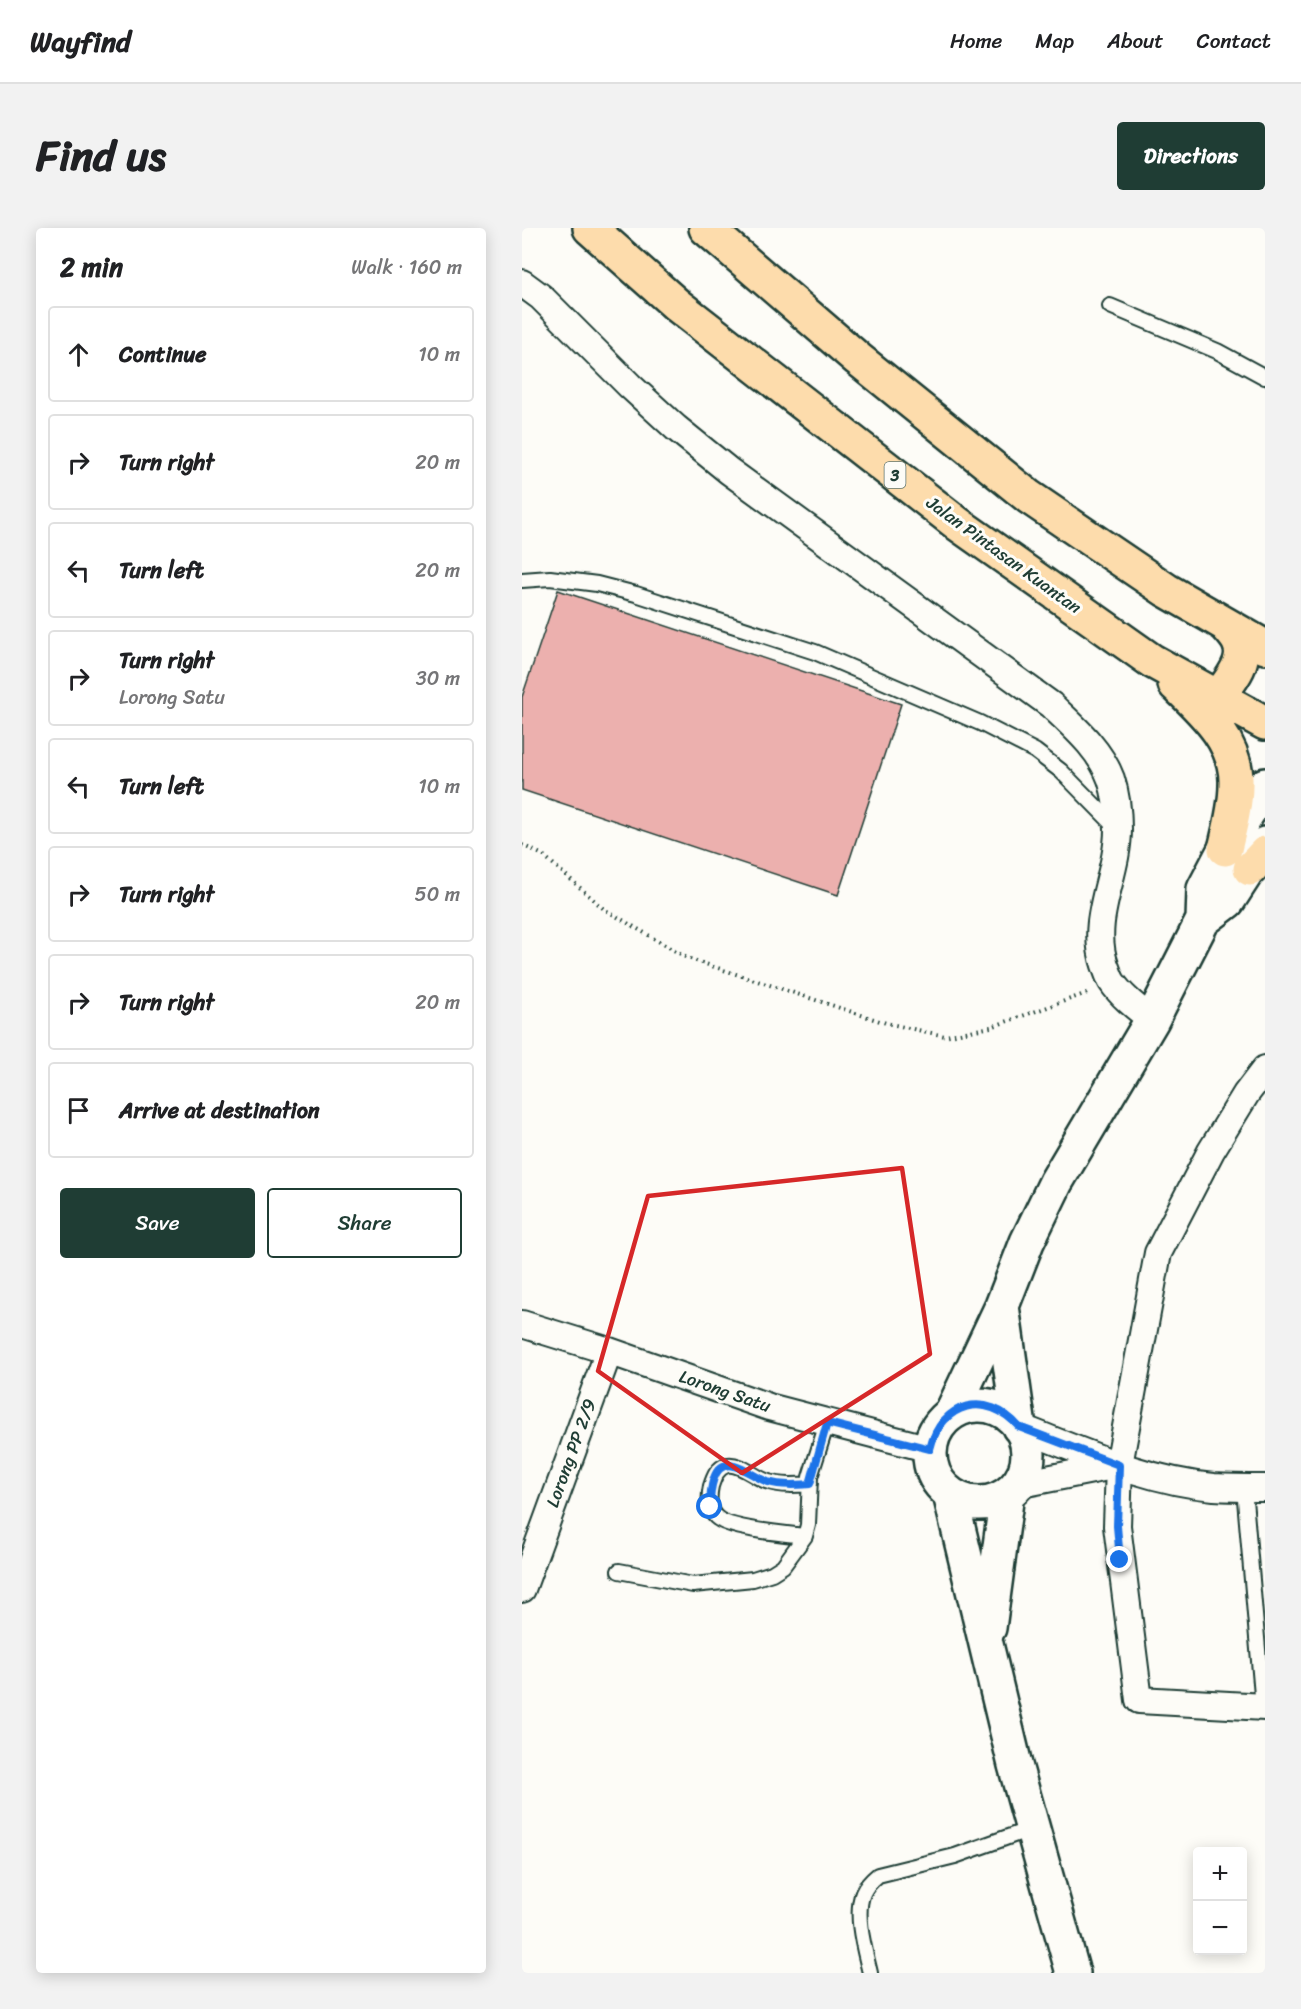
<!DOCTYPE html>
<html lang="en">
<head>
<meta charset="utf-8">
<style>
	body { margin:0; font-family:Sriracha,sans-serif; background:#f2f2f2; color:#202124 }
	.controls { position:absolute; right:18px; bottom:18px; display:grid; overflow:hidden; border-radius:6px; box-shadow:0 3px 15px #0003 }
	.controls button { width:54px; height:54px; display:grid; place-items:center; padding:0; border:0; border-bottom:2px solid #e0e0e0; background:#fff; color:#202124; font:30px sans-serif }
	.stop { position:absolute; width:18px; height:18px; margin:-14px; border:4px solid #1a73e8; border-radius:50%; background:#fff }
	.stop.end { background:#1a73e8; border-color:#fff; box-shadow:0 2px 6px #0008 }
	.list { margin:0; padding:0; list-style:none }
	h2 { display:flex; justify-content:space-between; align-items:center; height:78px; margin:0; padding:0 24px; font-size:26px }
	h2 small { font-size:20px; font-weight:400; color:#757577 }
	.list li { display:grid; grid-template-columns:39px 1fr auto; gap:18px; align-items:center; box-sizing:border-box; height:96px; margin:0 12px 12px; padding:0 12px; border:2px solid #e0e0e0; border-radius:6px }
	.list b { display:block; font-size:22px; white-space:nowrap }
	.list p { margin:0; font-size:20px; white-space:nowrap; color:#757577 }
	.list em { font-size:20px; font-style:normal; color:#757577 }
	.actions { display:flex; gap:12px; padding:18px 24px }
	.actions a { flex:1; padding:14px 0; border:2px solid #1f3d34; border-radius:6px; text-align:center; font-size:21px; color:#1f3d34 }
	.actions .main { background:#1f3d34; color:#fff }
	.icon { flex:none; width:33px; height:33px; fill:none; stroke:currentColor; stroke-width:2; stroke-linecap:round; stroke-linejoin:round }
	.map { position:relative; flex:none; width:743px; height:1745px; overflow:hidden; border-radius:6px }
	header { display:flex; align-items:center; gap:36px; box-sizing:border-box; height:84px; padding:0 30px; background:#fff; border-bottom:2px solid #e0e0e0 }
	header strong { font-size:28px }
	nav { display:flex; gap:33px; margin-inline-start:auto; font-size:21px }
	.intro { display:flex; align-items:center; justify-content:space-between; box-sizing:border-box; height:144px; padding:0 36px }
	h1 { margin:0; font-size:42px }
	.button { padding:15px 27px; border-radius:6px; background:#1f3d34; color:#fff; font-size:21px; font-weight:700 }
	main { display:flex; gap:36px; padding:0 36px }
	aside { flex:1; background:#fff; border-radius:6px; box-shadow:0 3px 15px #0003 }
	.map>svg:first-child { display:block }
	.building { fill:#ecb0ae; stroke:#1f3d34; stroke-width:1.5 }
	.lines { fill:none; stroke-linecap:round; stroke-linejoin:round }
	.lane-casing { stroke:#1f3d34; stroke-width:18 }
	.street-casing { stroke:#1f3d34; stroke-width:30 }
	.secondary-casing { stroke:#1f3d34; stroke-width:38 }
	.highway-casing { stroke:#1f3d34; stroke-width:38 }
	.path { stroke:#1f3d34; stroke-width:4; stroke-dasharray:1.5 4.5; stroke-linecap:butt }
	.lane { stroke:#fdfcf7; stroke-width:14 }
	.street { stroke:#fdfcf7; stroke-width:26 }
	.secondary { stroke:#fdfcf7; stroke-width:33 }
	.highway { stroke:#fddcac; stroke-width:33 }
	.route { stroke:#1a73e8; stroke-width:8 }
	.marked { fill:none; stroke:#d62828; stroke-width:4.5; stroke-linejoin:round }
	.labels { text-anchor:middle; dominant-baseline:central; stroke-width:6; stroke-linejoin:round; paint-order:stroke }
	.shield { fill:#fdfcf7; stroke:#62766e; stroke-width:1.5 }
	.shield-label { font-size:16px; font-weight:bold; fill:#1f3d34 }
	.street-label { font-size:18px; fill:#1f3d34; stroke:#fdfcf7 }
</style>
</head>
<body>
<header>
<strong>Wayfind</strong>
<nav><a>Home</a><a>Map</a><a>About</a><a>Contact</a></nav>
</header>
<div class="intro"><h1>Find us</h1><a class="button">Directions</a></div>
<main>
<aside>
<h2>2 min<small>Walk · 160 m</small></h2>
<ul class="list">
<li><svg class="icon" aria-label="ahead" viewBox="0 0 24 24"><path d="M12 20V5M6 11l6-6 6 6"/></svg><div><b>Continue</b></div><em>10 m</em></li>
<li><svg class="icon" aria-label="right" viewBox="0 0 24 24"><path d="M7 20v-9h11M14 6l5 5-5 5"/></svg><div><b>Turn right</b></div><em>20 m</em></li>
<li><svg class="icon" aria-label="left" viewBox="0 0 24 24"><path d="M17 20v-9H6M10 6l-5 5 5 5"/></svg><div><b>Turn left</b></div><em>20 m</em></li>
<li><svg class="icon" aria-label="right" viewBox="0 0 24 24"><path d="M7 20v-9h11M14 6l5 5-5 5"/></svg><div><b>Turn right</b><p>Lorong Satu</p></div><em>30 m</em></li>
<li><svg class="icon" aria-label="left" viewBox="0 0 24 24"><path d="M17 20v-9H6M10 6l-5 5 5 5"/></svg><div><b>Turn left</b></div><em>10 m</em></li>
<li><svg class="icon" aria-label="right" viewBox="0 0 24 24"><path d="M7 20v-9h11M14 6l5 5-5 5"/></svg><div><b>Turn right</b></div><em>50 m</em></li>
<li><svg class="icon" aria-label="right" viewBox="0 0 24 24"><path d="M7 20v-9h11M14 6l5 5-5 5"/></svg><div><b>Turn right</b></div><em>20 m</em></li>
<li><svg class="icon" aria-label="arrive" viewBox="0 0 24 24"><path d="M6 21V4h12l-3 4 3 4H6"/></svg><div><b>Arrive at destination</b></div></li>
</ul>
<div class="actions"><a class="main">Save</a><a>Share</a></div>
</aside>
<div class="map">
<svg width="743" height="1745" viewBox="0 0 743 1745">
	<rect width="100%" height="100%" fill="#fdfcf7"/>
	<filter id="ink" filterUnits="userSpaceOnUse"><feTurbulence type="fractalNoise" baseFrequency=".0167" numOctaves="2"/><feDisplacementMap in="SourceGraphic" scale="12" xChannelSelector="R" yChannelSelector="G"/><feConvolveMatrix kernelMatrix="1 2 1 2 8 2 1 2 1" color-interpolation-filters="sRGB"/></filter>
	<g filter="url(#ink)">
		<path class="building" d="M36,362L379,476L316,667L0,562V469Z"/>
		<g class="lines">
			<defs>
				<path id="lane" d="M588,78L695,123L743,149
					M0,352L28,350L75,356L114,366L293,424L458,495L513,523L539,543L595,600
					M722,1260L741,1479
					M283,1308C264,1306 206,1301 194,1289C186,1282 187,1267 189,1258C192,1249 195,1240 205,1237C218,1234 234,1251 247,1254C260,1258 274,1257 288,1256
					M97,1343L171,1357L231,1351L250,1345L261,1338L283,1308L286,1297L288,1249L305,1195
					M348,1745C343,1723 332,1687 341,1665C344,1658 350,1652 356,1647L433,1628L511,1600"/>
				<path id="street" d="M0,55L19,69L108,158L154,200L207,243L529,477C552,499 578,521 589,551C594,566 596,586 596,601C596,648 567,691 583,737C585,742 587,749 590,754C600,769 615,780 630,792
					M743,841L724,866L689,923L636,1025L597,1237L595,1298L617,1472L743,1479
					M0,1096L87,1123L247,1179L408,1221
					M497,1199C560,1223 624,1253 692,1259C709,1260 726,1260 743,1260
					M494,1257L596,1237
					M0,1361L87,1123"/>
				<path id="secondary" d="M681,692L706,673L743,616
					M480,1078L497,1199
					M408 1226a49 49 0 1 1 98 0a49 49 0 1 1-98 0Z
					M429,1186L480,1078L505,1014L534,954L630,792L681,692L682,661L703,621L743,557
					M428,1266L493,1537L551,1745
					M467,1400L485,1266"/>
				<path id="highway" d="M68,0L155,77L436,296L630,433L743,495
					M184,0L336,131L507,269L644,362L743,419
					M653,456C681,483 716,514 714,557C714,578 708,600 703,621
					M697,468C706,455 725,435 718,417C716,410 710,404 705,398
					M728,641L743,625"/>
			</defs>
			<use href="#lane" class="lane-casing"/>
			<use href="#street" class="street-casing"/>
			<use href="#secondary" class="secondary-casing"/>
			<use href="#highway" class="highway-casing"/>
			<path class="path" d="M0,617L21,627L82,681L165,730L364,795L423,808L469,799L568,764"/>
			<use href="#lane" class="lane"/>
			<use href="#street" class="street"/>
			<use href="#secondary" class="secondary"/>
			<use href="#highway" class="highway"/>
		</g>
	</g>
	<g class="lines" filter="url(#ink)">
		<path class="route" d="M188,1279C188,1265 190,1231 212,1238C224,1241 234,1250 246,1254C260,1258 274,1257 288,1256L305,1195L408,1221C419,1174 465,1162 497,1199L597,1237L595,1298L598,1332"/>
	</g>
	<path class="marked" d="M380,940L408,1126L220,1245L76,1143L126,968Z"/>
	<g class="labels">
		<rect class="shield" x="362.5" y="234" width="21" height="26" rx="4.5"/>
		<g class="shield-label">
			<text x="373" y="247">3</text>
		</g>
		<g class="street-label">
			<text transform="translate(482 327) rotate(36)">Jalan Pintasan Kuantan</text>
			<text transform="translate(203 1163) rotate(19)">Lorong Satu</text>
			<text transform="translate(49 1225) rotate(-70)">Lorong PP 2/9</text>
		</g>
	</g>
</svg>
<div class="controls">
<button>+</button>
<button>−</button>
</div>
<div class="stop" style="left:188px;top:1279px"></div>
<div class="stop end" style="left:598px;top:1332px"></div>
</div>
</main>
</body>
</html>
